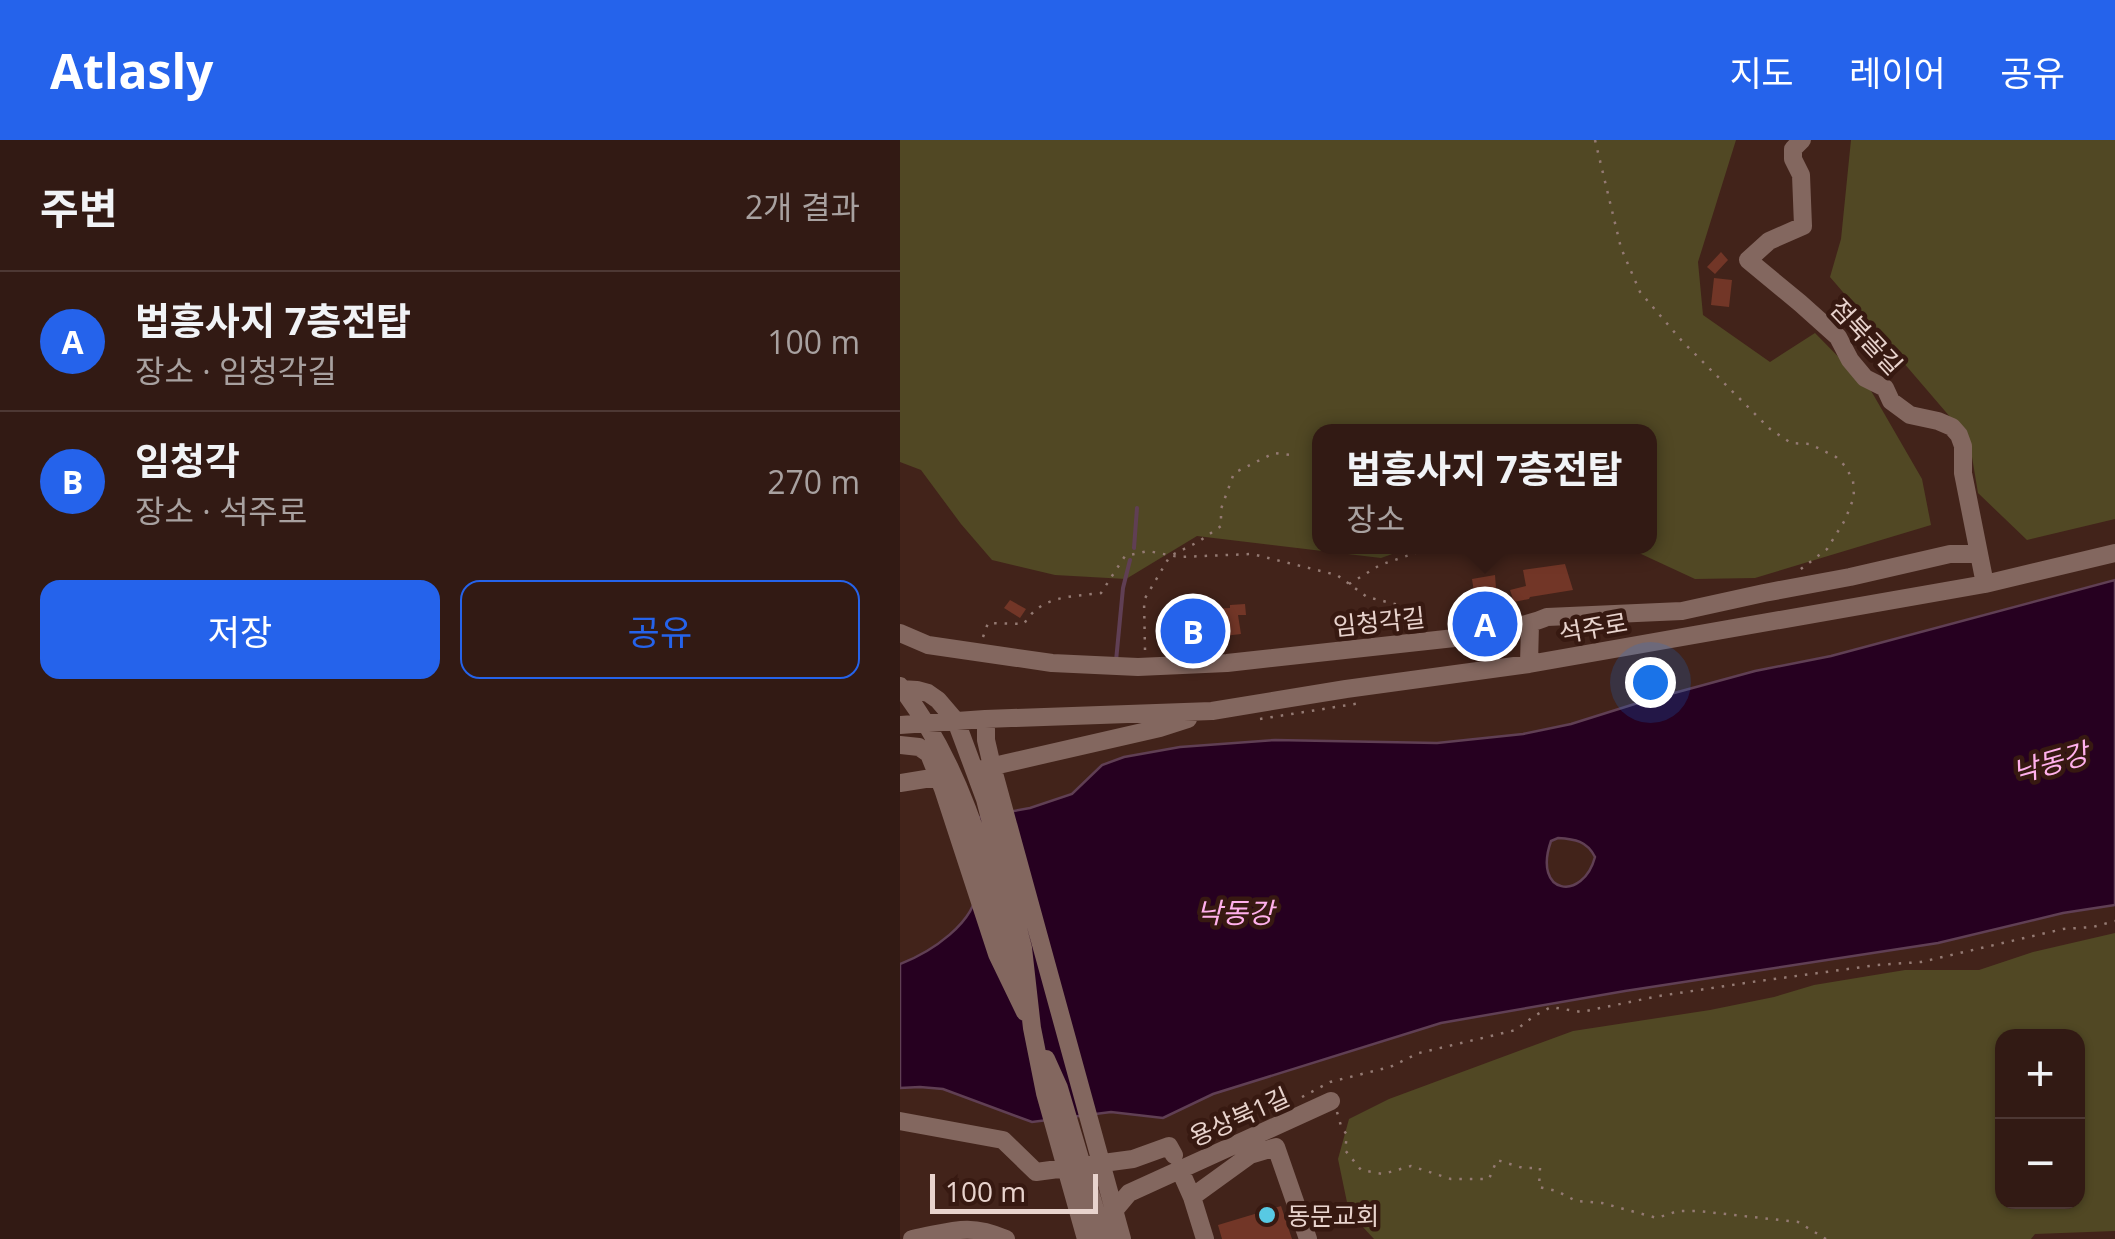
<!DOCTYPE html>
<html lang="ko">
<head>
<meta charset="utf-8">
<style>
	body { margin:0; font-family:"Open Sans","Noto Sans KR",sans-serif; background:#3d2722; color:#f1f3f6 }
	.controls { position:absolute; right:30px; bottom:30px; display:grid; overflow:hidden; border-radius:20px; box-shadow:0 2px 8px #0004 }
	.controls button { width:90px; height:90px; display:grid; place-items:center; padding:0; border:0; border-bottom:2px solid #4d3834; background:#321a14; color:#f1f3f6; font:50px sans-serif }
	.scale { position:absolute; left:30px; bottom:25px; width:168px; box-sizing:border-box; padding-left:10px; border:5px solid #e8d3cd; border-top:0; font-size:28px; line-height:35px; white-space:nowrap; color:#e8d3cd; -webkit-text-stroke:8px #371911; paint-order:stroke }
	.you { position:absolute; left:750px; top:542px; width:35px; height:35px; margin:-25px; border:8px solid #fff; border-radius:50%; background:#1a73e8; box-shadow:0 0 0 15px #1a73e833 }
	.badge { display:grid; place-items:center; width:65px; height:65px; border-radius:50%; background:#2563eb; color:#fff; font-size:32px; font-weight:700 }
	.pin { position:absolute; translate:-50% -50%; border:5px solid #fff; box-shadow:0 2px 10px #0006 }
	.popup { position:absolute; left:412px; top:284px; width:345px; height:130px; box-sizing:border-box; display:grid; place-content:center; border-radius:20px; background:#321a14; filter:drop-shadow(0 2px 8px #0005); font-size:32px; white-space:nowrap; color:#a8a1a0 }
	.popup b { font-size:38px; color:#f1f3f6 }
	.popup::after { content:''; position:absolute; left:50%; top:100%; margin-left:-20px; border:20px solid transparent; border-top-color:#321a14 }
	.list { margin:0; padding:0; list-style:none }
	h2 { display:flex; justify-content:space-between; align-items:center; height:130px; margin:0; padding:0 40px; font-size:42px }
	h2 small { font-size:32px; font-weight:400; color:#a8a1a0 }
	.list li { display:grid; grid-template-columns:65px 1fr auto; gap:30px; align-items:center; box-sizing:border-box; height:140px; padding:0 40px; border-top:2px solid #4d3834 }
	.list b { display:block; font-size:38px; white-space:nowrap }
	.list p { margin:0; font-size:32px; white-space:nowrap; color:#a8a1a0 }
	.list em { font-size:32px; font-style:normal; color:#a8a1a0 }
	.actions { display:flex; gap:20px; padding:30px 40px }
	.actions a { flex:1; padding:22px 0; border:2px solid #2563eb; border-radius:20px; text-align:center; font-size:35px; color:#2563eb }
	.actions .main { background:#2563eb; color:#fff }
	.map { position:relative; flex:none; width:1215px; height:1099px; overflow:hidden }
	header { display:flex; align-items:center; gap:60px; box-sizing:border-box; height:140px; padding:0 50px; background:#2563eb; color:#fff }
	header strong { font-size:48px }
	nav { display:flex; gap:55px; margin-inline-start:auto; font-size:35px }
	main { display:flex }
	aside { flex:1; background:#321a14 }
	.map>svg:first-child { display:block }
	.green { fill:#514824; fill-rule:evenodd }
	.water { fill:#260020; stroke:#603f54; stroke-width:2.5; fill-rule:evenodd }
	.lines { fill:none; stroke-linecap:round; stroke-linejoin:round }
	.stream { stroke:#603f54; stroke-width:4 }
	.building { fill:#723627 }
	.path { stroke:#947a73; stroke-width:2.5; stroke-dasharray:2.5 8; stroke-linecap:butt }
	.minor { stroke:#83675f; stroke-width:18 }
	.poi-dot { fill:#58c9e3; stroke:#371911; stroke-width:4 }
	.labels { text-anchor:middle; dominant-baseline:central; stroke-width:9; stroke-linejoin:round; paint-order:stroke }
	.street-label { font-size:25px; fill:#e8d3cd; stroke:#371911 }
	.poi-label { font-size:25px; fill:#e8d3cd; stroke:#371911; text-anchor:start }
	.water-label { font-size:28px; font-style:italic; fill:#ffb0eb; stroke:#371911 }
</style>
</head>
<body>
<header>
<strong>Atlasly</strong>
<nav><a>지도</a><a>레이어</a><a>공유</a></nav>
</header>
<main>
<aside>
<h2>주변<small>2개 결과</small></h2>
<ul class="list">
<li><span class="badge">A</span><div><b>법흥사지 7층전탑</b><p>장소 · 임청각길</p></div><em>100 m</em></li>
<li><span class="badge">B</span><div><b>임청각</b><p>장소 · 석주로</p></div><em>270 m</em></li>
</ul>
<div class="actions"><a class="main">저장</a><a>공유</a></div>
</aside>
<div class="map">
<svg width="1215" height="1099" viewBox="0 0 1215 1099">
	<rect width="100%" height="100%" fill="#42231a"/>
	<path class="green" d="M0,0H836L798,122L803,175L870,222L915,193L970,249L1022,339L1031,385L855,438L795,439L726,407L750,406V292H420V406L512,407L481,418L297,396L226,439L155,435L92,420L61,384L21,330L0,322Z
		M951,0H1215V379L1127,400L1078,353L1069,299L930,137L941,99Z
		M1215,793V1091L1135,1094L1131,1099H474L449,1072L438,1019L449,979L489,959L673,891L810,870L874,857L914,845L1005,830H1079L1133,812ZM1178,896V1062H1102V896Z"/>
	<path class="water" d="M1215,440V765L1163,773L1038,803L725,851L541,883L313,954L263,978L211,972L132,982L43,949L20,947L0,948V824C29,813 77,783 77,747C78,729 72,709 70,690L80,677L130,668L172,654L202,625L224,617L280,607L375,600L537,603L623,594L671,584L741,562L855,531L931,516ZM658,698C675,699 687,701 695,717C683,762 632,755 651,701Z"/>
	<g class="lines">
		<path class="stream" d="M234,408L237,368
			M216,521L223,448L230,420"/>
	</g>
	<path class="building" d="M821,112L828,120L815,134L807,127Z
		M814,138L832,140L829,167L811,165Z
		M665,424L673,450L630,457L629,459L614,462L610,450L626,446L623,430Z
		M595,435L596,448L574,452L572,439Z
		M110,460L126,469L120,478L104,468Z
		M345,464L346,475H338L341,494L324,496L326,508L269,511L267,471L330,468V465Z
		M381,1066L392,1099H322L318,1085Z"/>
	<g class="lines">
		<path class="path" d="M695,0L721,108L740,152L782,201L870,289L891,303L910,304L936,317L945,326L953,340L954,357L945,380L927,409L897,432
			M449,444L480,425L536,406
			M83,497L88,483L124,484C141,455 171,457 201,453L225,416L248,411L279,417L352,414L437,435L467,457L499,465L503,471L482,483L448,496
			M245,510L244,460L270,416L298,402L321,386V369L334,333L374,313L392,315
			M360,579L461,563
			M402,957L430,942L490,927L519,913L616,890L634,876L651,867L681,872L759,856L852,842L977,825L1021,822L1163,789L1193,787L1215,781
			M437,972L441,986L447,995L445,1010L461,1030L483,1034L511,1026L551,1039H589L597,1020L623,1028H640L639,1047L657,1051L676,1061L702,1063L757,1078L778,1071H798L898,1082L926,1099"/>
		<path class="minor" d="M902,0L893,9V19L901,35L903,86L869,101L848,120L900,163L938,197L950,220L965,238L985,248L991,261L1010,275L1038,281L1052,287L1059,295L1063,306V333L1085,444
			M0,493L28,505L152,523L238,527L327,523L591,494C610,487 629,485 647,477L782,471L864,453L950,437L1050,414H1079
			M629,524L630,484
			M0,546C66,630 89,734 117,835
			M0,549L17,550L28,553L38,560L56,581L85,659L123,808L132,888L145,953L186,1099
			M0,585L85,579L312,571L446,549L629,524L1085,444L1215,413
			M86,589V600L92,626L222,1099
			M0,605L19,607L29,614L43,649L97,814L125,872
			M85,628L260,588L288,579
			M0,643L50,635
			M146,919L159,948L204,1099
			M0,981L103,1000L136,1032L233,1019L269,1006L274,1015
			M280,1030L292,1057L305,1099
			M292,1057L350,1015L376,1007L408,1099
			M213,1072L229,1053L431,961
			M12,1099C51,1092 67,1082 106,1099"/>
	</g>
	<circle class="poi-dot" cx="367" cy="1075" r="10"/>
	<g class="labels">
		<g class="street-label">
			<text transform="translate(967 196) rotate(47)">점북골길</text>
			<text transform="translate(479 481) rotate(-6)">임청각길</text>
			<text transform="translate(693 487) rotate(-10)">석주로</text>
			<text transform="translate(339 976) rotate(-24)">용상북1길</text>
		</g>
		<g class="poi-label">
			<text x="387" y="1075">동문교회</text>
		</g>
		<g class="water-label">
			<text transform="translate(1150 622) rotate(-16)">낙동강</text>
			<text x="335" y="772">낙동강</text>
		</g>
	</g>
</svg>
<div class="controls">
<button>+</button>
<button>−</button>
</div>
<div class="scale">100 m</div>
<div class="you"></div>
<div class="pin badge" style="left:585px;top:484px">A</div>
<div class="popup"><b>법흥사지 7층전탑</b>장소</div>
<div class="pin badge" style="left:293px;top:491px">B</div>
</div>
</main>
</body>
</html>
